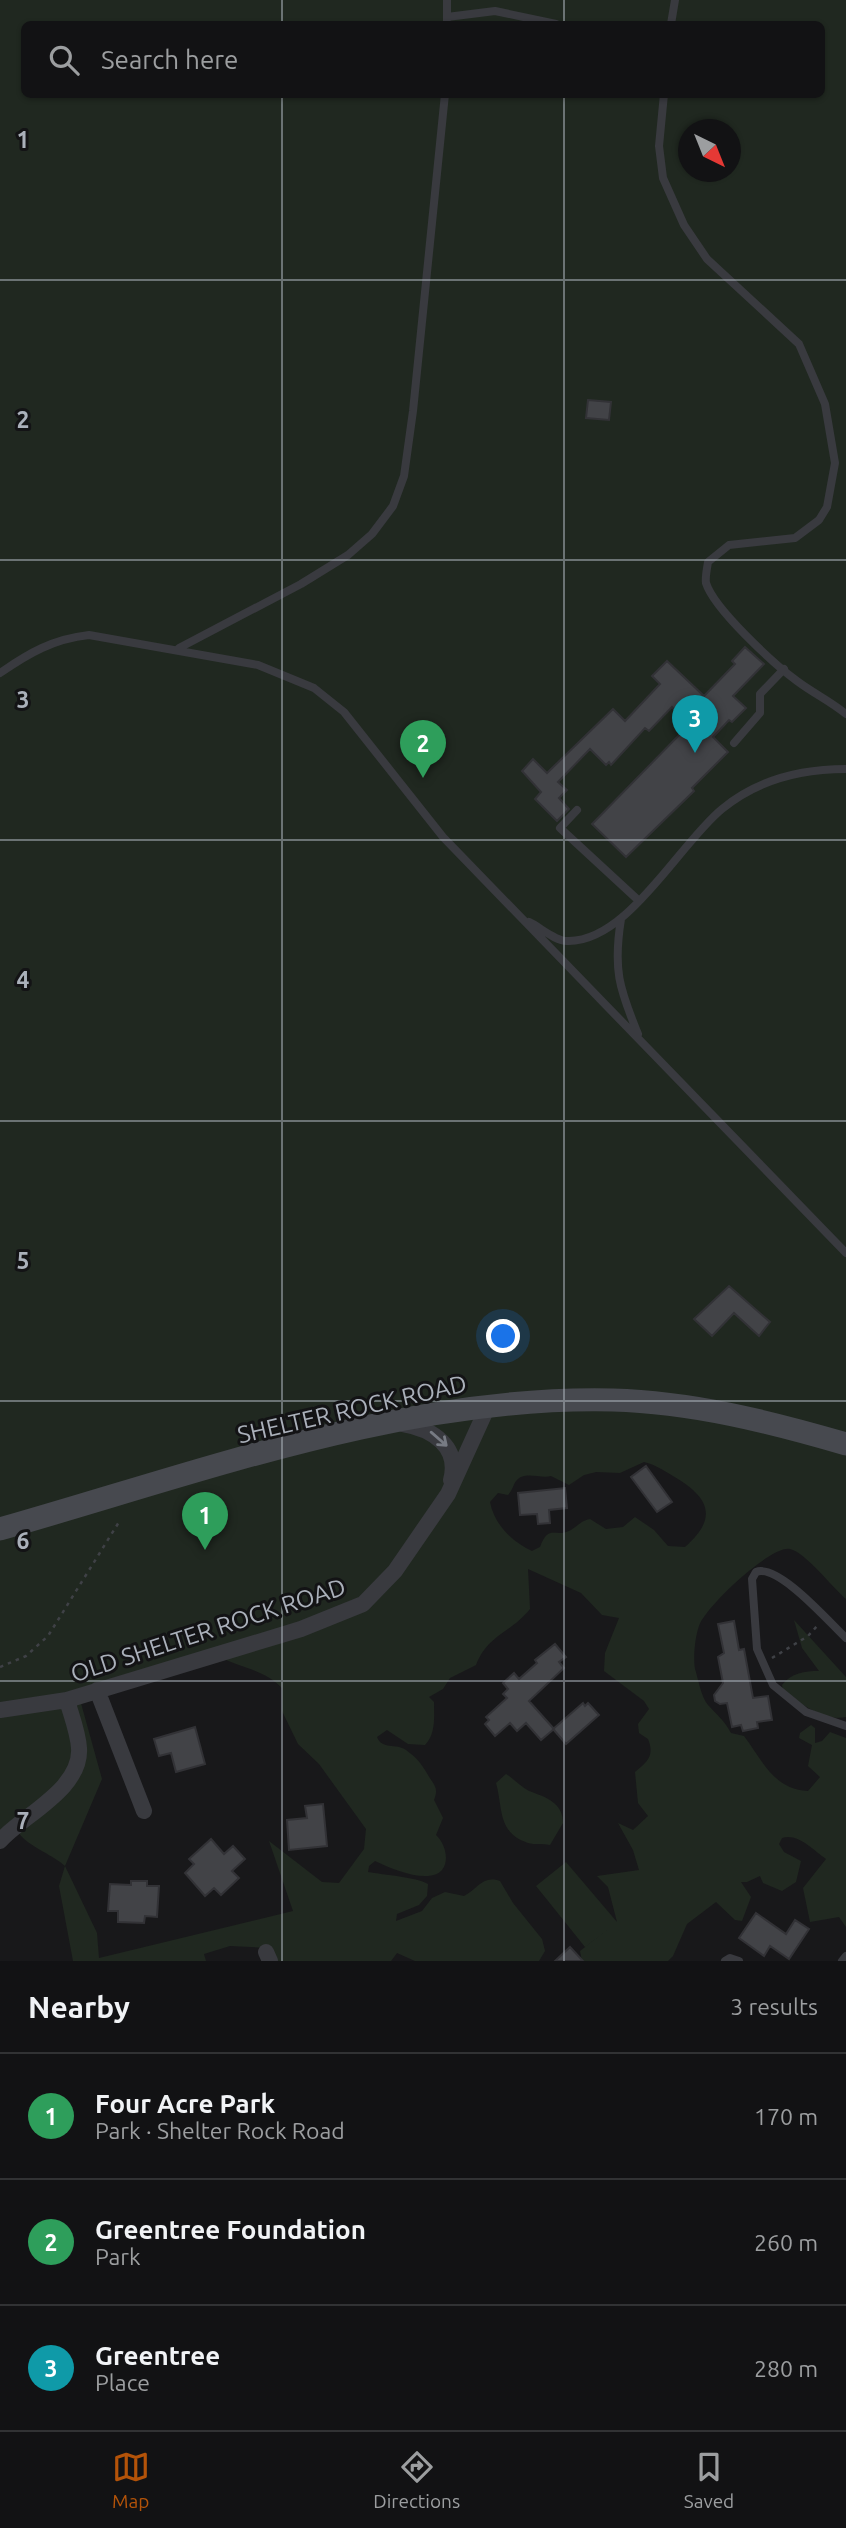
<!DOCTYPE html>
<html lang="en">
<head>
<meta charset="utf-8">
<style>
	body { margin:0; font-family:Ubuntu,sans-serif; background:#1b1b1d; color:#f1f3f6 }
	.compass { position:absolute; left:678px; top:119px; width:63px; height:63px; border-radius:50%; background:#121214; box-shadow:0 2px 5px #0004; rotate:137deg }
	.you { position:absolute; left:504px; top:1337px; width:24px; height:24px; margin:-18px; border:5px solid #fff; border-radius:50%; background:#1a73e8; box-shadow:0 0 0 10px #1a73e833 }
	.badge { display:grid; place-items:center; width:46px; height:46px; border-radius:50%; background:#b45309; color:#fff; font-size:23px; font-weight:700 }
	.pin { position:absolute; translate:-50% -58px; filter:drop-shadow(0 2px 4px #0008) }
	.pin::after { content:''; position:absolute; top:37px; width:24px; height:21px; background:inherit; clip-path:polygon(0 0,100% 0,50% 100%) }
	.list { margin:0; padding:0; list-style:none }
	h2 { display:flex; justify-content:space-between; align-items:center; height:91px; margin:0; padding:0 28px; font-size:30px }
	h2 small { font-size:23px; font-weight:400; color:#9c9ea0 }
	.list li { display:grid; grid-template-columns:46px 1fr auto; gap:21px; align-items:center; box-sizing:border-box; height:126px; padding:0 28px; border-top:2px solid #313234 }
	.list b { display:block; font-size:26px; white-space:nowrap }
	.list p { margin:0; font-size:23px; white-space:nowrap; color:#9c9ea0 }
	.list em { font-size:23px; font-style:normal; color:#9c9ea0 }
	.icon { flex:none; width:38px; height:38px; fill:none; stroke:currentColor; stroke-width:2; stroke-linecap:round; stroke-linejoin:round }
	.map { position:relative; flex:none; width:846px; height:1961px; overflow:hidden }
	.search { position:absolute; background:#121214; box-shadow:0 2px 5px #0004; left:21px; right:21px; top:21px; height:77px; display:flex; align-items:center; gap:18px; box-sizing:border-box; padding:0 24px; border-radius:10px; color:#9c9ea0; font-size:26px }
	.sheet { height:469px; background:#121214 }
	nav { display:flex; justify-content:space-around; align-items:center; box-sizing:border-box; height:98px; border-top:2px solid #313234; background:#121214; font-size:19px; color:#9c9ea0 }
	nav a { display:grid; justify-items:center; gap:4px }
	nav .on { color:#b45309 }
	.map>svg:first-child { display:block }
	.green { fill:#202820; fill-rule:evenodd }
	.building { fill:#424347; stroke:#323236; stroke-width:2 }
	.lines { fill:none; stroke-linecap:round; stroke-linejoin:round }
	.path { stroke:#3f4146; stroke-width:2.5; stroke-dasharray:3.5 5; stroke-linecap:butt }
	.service { stroke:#393a3f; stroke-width:8 }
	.minor { stroke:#393a3f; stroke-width:16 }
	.secondary { stroke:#47494f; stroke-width:23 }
	.oneway { stroke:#777b83 }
	.grid { fill:none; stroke:#aab0ba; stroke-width:2; stroke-opacity:0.55 }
	.labels { text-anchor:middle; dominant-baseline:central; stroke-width:6; stroke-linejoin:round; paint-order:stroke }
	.street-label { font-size:24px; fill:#aab0ba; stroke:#131315 }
	.grid-label { font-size:23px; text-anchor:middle; font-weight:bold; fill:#aab0ba; stroke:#131315; stroke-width:6; stroke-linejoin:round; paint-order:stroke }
</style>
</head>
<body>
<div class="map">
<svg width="846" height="1961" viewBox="0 0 846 1961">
	<rect width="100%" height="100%" fill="#18181a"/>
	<path class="green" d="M0,0H846V1599C833,1588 805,1552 790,1549C771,1545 705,1607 699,1626C695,1637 693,1657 695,1669C698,1678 701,1697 708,1705C717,1715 724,1720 731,1733L744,1736C763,1761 773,1789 808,1791L820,1777L808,1766L812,1745L799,1738L800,1733L811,1725L815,1728V1743L822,1741L830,1732L846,1738V1927L839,1917L810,1922L803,1888L826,1859C813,1850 798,1833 782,1838L779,1844L784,1852L801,1861L796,1882L782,1891L763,1883L760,1876L747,1882H741L751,1897L742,1921L735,1920L716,1902L687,1924L673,1956L668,1961H582L580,1951L612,1926L585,1947L536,1886L566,1862L617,1922L608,1887L597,1876L639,1870L633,1850L618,1823L633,1830L648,1816L638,1803L635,1772C647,1762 655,1756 648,1739L639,1733L638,1724L649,1709L644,1701L604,1671L605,1653L619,1618L602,1615L581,1593L528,1569L530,1609C511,1633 488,1634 476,1665L450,1678L443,1689L429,1697L434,1702C434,1717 436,1734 425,1745L408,1744L387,1730L377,1737C382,1750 396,1743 406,1750C417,1758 421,1763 428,1775C434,1785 439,1788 434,1800L443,1818L436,1835C449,1847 452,1875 428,1876C411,1877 390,1868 375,1861L369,1866L368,1872C384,1875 416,1877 428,1884L427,1896L419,1905L397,1914L396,1921L422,1911L432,1898L445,1892L464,1896C478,1889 482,1875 500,1881L513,1903L542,1939L545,1951L539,1961H415L397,1953L391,1961H276L268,1948L230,1946L204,1954L206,1961H73L59,1886L65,1866C52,1854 23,1844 18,1831L0,1841ZM24,24H822V94H24ZM688,130H730V172H688ZM644,1462C656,1465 663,1470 673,1476C709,1497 719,1517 685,1547L668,1546L654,1530L635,1517L623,1527L606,1529L590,1519C581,1521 579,1525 571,1530C555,1539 549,1523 540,1547L532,1551C512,1542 494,1524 490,1502L498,1493L508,1495C513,1490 513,1484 517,1480C525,1471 541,1479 551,1476L569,1485L584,1475L596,1472L620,1473ZM216,1655C239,1668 264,1669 282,1688V1711L298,1744L319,1764L366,1829L364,1849L339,1883L322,1882L269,1841L293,1911L99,1958L97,1933L65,1866L102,1779L79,1696Z
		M794,1620L846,1677V1717C826,1722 798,1703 783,1690L782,1685C791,1673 805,1671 819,1671L802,1648Z
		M506,1774C514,1779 521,1787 529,1791C545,1797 563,1802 563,1823L550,1845C542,1843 535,1845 528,1843C497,1833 503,1807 496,1783Z"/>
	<path class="building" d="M588,400L611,402L609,420L586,418Z
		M745,647L764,664L733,696L746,708L732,722L729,720L713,737L728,752L692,788L694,791L626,857L592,824L689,725L672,707L649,731L645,728L611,765L609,762L606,765L590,749L558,782L567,790L559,798L569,809L557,821L535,799L541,792L522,771L533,759L547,773L613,709L625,721L660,684L652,676L667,661L704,696L735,664L732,661Z
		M729,1286L770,1322L759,1336L734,1313L712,1336L694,1319Z
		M646,1466L672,1502L657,1512L631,1477Z
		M565,1488L567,1508L549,1510L550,1523L538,1524L537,1514L520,1515L518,1493Z
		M734,1621L739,1650L744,1649L753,1698L768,1696L772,1720L757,1722L758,1728L743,1731L741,1725L732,1727L727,1703L720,1704L715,1701L714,1695L723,1683L718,1657L724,1653L718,1624Z
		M555,1644L566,1657L559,1662L564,1668L529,1701L554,1729L541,1740L526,1723L517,1731L510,1723L495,1736L485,1724L489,1720L486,1717L507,1698L503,1694L508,1689L503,1683L514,1673L519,1679L537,1663L535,1660Z
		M583,1703L585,1706L588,1703L599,1715L566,1744L553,1729Z
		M195,1727L205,1764L176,1772L171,1753L159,1756L154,1739Z
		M323,1804L327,1846L289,1850L287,1820L307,1818L305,1806Z
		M211,1839L224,1854L233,1846L245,1859L232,1871L239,1878L221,1895L214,1888L205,1896L185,1873L194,1864L189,1859Z
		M131,1881H147V1886H159L157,1917L145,1916L144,1923L118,1922V1911H108L110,1884L131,1885Z
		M756,1913L786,1934L795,1920L809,1929L789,1959L770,1946L764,1956L739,1938Z
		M570,1947L583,1961H555Z"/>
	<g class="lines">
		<path class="path" d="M772,1658L808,1636L818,1625
			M0,1667L26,1656L48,1636L119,1522"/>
		<path class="service" d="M447,0V24
			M447,17L495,11L556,24
			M671,24L675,0
			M664,94L659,146L663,178L684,225L707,259L799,344L825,404L835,463L827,507L819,520L795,538L729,545L708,562C707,569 705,577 706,583C714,609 774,664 797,681C813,693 830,701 846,714
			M179,648L301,584L348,555L372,534L393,506L404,476L413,411L445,94
			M0,673C29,653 53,639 89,635L258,665L314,688L344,712L443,837L846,1253
			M734,743L760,713V694L784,669
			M577,810L560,828L638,900
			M621,919C613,969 619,988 638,1034
			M529,922C540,927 555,941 567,941C627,943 679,844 722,809C757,780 801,769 846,769
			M846,1638C829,1622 778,1563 756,1572L752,1579L757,1649L773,1685L806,1712L846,1726
			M725,1961L730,1958L739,1961
			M842,1961L846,1956"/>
		<path class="minor" d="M403,1424C433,1429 460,1447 451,1480
			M97,1690L144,1811
			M0,1710L67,1700L301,1629L363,1604L395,1571L448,1494L488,1406
			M0,1841C23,1815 82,1789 79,1748C78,1732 71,1715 67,1700
			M266,1952L270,1961"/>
		<path class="secondary" d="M0,1529C198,1473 405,1395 613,1400C691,1402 771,1422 846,1444"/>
	</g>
	<defs><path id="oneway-shaft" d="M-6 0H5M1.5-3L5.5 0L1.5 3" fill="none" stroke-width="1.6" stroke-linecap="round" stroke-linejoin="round" transform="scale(1.75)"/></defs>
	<use class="oneway" href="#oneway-shaft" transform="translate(439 1439) rotate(41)"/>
	<path class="grid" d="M282,0V24M564,0V24M282,94V1961M564,94V1961M0,280H846M0,560H846M0,840H846M0,1121H846M0,1401H846M0,1681H846"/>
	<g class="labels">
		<g class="street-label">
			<text transform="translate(352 1409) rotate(-13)">SHELTER ROCK ROAD</text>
			<text transform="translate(208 1630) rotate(-18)">OLD SHELTER ROCK ROAD</text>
		</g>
	</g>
	<g class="grid-label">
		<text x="23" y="148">1</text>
		<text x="23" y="428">2</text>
		<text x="23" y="708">3</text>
		<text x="23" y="988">4</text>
		<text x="23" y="1269">5</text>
		<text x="23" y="1549">6</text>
		<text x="23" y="1829">7</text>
	</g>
</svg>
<svg class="compass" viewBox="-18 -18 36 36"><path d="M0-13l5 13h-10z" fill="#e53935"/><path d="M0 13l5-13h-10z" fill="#9c9ea0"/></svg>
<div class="you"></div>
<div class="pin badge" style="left:205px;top:1550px;background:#2e9e5b">1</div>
<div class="pin badge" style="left:423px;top:778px;background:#2e9e5b">2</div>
<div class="pin badge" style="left:695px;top:753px;background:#0f9aa8">3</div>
<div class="search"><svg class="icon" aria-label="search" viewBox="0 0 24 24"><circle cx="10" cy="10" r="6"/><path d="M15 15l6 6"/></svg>Search here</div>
</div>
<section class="sheet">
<h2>Nearby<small>3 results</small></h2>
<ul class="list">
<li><span class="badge" style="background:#2e9e5b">1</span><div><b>Four Acre Park</b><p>Park · Shelter Rock Road</p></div><em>170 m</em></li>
<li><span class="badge" style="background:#2e9e5b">2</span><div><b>Greentree Foundation</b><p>Park</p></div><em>260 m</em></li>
<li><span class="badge" style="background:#0f9aa8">3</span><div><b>Greentree</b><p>Place</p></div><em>280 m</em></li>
</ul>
</section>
<nav>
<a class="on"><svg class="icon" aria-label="map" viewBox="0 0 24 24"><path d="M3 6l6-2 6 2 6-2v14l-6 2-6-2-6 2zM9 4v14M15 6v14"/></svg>Map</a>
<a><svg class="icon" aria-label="directions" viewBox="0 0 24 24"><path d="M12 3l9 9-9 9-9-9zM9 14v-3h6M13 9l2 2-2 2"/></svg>Directions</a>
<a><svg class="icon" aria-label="saved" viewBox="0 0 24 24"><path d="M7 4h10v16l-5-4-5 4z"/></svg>Saved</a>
</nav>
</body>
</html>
